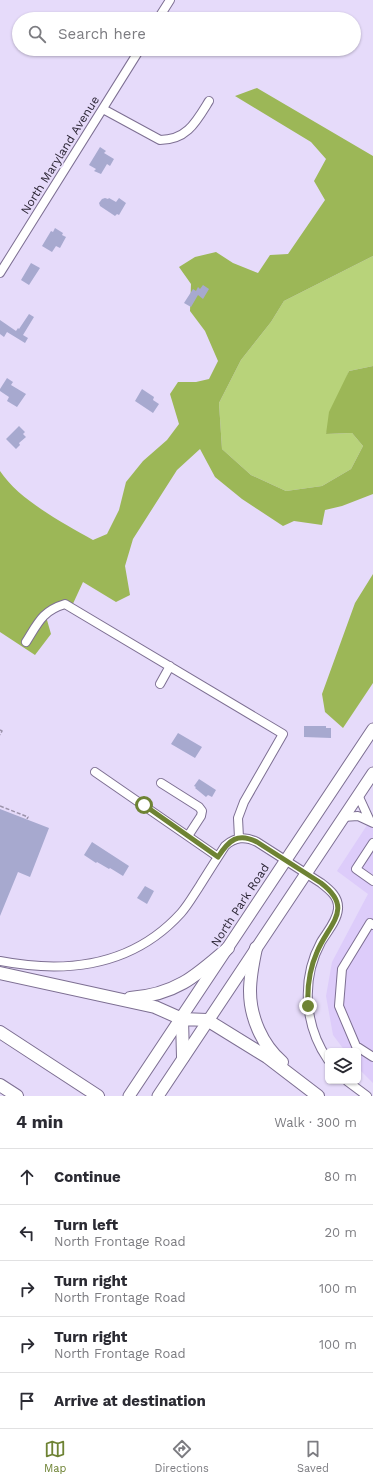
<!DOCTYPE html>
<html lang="en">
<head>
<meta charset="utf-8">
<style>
	body { margin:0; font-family:"Work Sans",sans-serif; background:#f2f2f3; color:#2b2b33 }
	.controls { position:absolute; right:12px; bottom:12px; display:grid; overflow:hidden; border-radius:6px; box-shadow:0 1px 3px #0004 }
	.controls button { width:36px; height:36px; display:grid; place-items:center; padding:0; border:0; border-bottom:1px solid #e1e1e2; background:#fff; color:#2b2b33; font:20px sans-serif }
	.stop { position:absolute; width:12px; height:12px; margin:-9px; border:3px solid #6e8334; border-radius:50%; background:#fff }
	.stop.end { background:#6e8334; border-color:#fff; box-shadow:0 1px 4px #0008 }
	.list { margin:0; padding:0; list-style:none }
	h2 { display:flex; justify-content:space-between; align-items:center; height:52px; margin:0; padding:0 16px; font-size:17px }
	h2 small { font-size:13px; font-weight:400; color:#7c7c81 }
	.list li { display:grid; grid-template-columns:26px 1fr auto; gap:12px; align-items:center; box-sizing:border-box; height:56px; padding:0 16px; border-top:1px solid #e1e1e2 }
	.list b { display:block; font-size:15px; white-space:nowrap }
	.list p { margin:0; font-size:13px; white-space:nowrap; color:#7c7c81 }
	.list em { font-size:13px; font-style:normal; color:#7c7c81 }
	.icon { flex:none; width:22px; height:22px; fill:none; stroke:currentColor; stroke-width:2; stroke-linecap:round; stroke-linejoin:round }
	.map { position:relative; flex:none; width:373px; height:1096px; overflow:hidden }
	.search { position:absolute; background:#fff; box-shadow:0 1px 3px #0004; left:12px; right:12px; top:12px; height:44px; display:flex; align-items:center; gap:10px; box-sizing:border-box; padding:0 14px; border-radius:22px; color:#7c7c81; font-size:15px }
	.sheet { height:332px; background:#fff }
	nav { display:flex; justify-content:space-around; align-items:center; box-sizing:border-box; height:56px; border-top:1px solid #e1e1e2; background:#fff; font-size:11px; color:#7c7c81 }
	nav a { display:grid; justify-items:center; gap:2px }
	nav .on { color:#6e8334 }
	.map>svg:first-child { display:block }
	.built { fill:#ddccfa }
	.green { fill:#b8d37a }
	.forest { fill:#9cb757 }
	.building { fill:#a7a9cf }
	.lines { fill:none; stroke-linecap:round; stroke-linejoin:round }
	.minor-casing { stroke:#7d6f92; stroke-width:10 }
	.major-casing { stroke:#7d6f92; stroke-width:13 }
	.highway-casing { stroke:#7d6f92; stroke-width:14 }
	.path { stroke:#9c93ab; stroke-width:1.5; stroke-dasharray:4 2; stroke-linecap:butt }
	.minor { stroke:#fff; stroke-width:8 }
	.major { stroke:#fff; stroke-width:11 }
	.highway { stroke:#fff; stroke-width:12 }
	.route { stroke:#6e8334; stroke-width:5 }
	.labels { text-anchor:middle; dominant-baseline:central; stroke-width:4; stroke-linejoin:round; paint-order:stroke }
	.street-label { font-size:12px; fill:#2c2635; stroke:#e6dbfa }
</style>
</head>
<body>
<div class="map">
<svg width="373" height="1096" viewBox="0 0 373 1096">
	<rect width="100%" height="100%" fill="#e6dbfa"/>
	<path class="built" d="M373,816V1083L358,1068V1051H345L333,1035L326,996L332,962L368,894L337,871Z"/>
	<path class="green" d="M373,256V366L349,371L326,434L352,433L363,446L351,469L322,486L286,491L251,475L222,449L219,403L241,360L271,322L284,301Z"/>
	<path class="forest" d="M257,88L373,156V256L284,301L271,322L241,360L219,403L222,449L251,475L286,491L322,486L351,469L363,446L352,433L326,434L329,412L349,371L373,366V494L342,506L325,510L322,525L294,521L283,526L242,499L215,477L200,449L177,470L133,539L125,566L130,595L116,602L83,582L71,608L45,613L51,634L35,655L0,632V471C19,500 63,523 93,540L107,534L119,510L126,482L143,461L167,440L179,424L170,394L178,382H196L209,379L218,361L205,331L190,311L191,284L179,267L195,257L216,252L233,263L258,273L270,255L288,254L325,200L314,181L326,159L311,142L235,96Z
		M373,574V683L343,728L325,712L322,694L355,603Z"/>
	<path class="building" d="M100,147L106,151L104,153L114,159L110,166L107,164L101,174L94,171L96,169L89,165Z
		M105,198L108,199L109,198L116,202L119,198L126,203L119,215L117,214L115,216L100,206L99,203L102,199Z
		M55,228L63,233L62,235L66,237L60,248L56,246L52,252L42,246L51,231L53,232Z
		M31,263L40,268L29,285L21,280Z
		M203,285L209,289L203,299L198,295L191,307L184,303L193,289L196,291L198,287L200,289Z
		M29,314L34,317L23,335L28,338L25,343L7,332L4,337L0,334V320L16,331L18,328L19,329Z
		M7,378L13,382L11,385L26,394L17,407L7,401L9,397L0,391V389Z
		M142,389L154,397L153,400L159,404L153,413L135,401Z
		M19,426L25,432L23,434L26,437L19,443L20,445L16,449L6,439Z
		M304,726H326V728H331V738L304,737Z
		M178,733L202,747L195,758L171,744Z
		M199,779L216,790L212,797L208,795L206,797L195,788L196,787L194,786Z
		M0,809L49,828L30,877L18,872L0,916Z
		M92,842L129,866L123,876L110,868L109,869L97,862L96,863L84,855Z
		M145,886L154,891L147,904L137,898Z"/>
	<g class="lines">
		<defs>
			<path id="minor" d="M158,19L170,0
				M103,109L160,140C187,140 196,122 209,101
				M0,273L140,49
				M26,642C38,623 42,611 65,604L283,734L244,802L238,818L239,838
				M160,684L170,666
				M95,772L218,857
				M161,783L199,807L202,811L201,816L188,836
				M358,795L370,821
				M343,817L358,816L373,823
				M373,843L356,869L373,881
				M373,925L370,923L342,969L339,1006L356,1046L373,1057
				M0,961C67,974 133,966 181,913C188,905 193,896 199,887C207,874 216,860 225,846C235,837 245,836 257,842L321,883C330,890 339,897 338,909C337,921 327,932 321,942C301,979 304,1025 328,1060
				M347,1081L367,1096"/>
			<path id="major" d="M129,1096L373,729
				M158,1096L373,773"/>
			<path id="highway" d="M256,948C253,962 250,977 250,991C250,1017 262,1045 282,1062
				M0,973L155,1007L182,1019L207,1020L267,1057L318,1096
				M130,998C175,995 196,976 228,948
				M182,1019L183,1057
				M0,1032L98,1096
				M0,1085L17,1096"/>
		</defs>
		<use href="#minor" class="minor-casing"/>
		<use href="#major" class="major-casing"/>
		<use href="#highway" class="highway-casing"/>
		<path class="path" d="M0,730L2,731L0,735
			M0,806L28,817L27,819"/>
		<use href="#minor" class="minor"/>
		<use href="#major" class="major"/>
		<use href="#highway" class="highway"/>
	</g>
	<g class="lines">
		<path class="route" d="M144,805L218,857C229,840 238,832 257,842L321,883C355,909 329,923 317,952C309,970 307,987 308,1006"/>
	</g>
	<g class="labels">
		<g class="street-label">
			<text transform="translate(60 155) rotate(-58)">North Maryland Avenue</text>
			<text transform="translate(240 905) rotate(-57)">North Park Road</text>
		</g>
	</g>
</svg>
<div class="controls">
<button><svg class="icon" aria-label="layers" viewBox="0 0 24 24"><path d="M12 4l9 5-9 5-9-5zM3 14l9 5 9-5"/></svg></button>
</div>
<div class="stop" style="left:144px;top:805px"></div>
<div class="stop end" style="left:308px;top:1006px"></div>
<div class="search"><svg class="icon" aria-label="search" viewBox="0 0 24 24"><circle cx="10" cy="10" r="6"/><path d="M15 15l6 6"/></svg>Search here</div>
</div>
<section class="sheet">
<h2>4 min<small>Walk · 300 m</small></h2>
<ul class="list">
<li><svg class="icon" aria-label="ahead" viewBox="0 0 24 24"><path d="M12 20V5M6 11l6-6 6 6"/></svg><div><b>Continue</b></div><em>80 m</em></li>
<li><svg class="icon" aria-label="left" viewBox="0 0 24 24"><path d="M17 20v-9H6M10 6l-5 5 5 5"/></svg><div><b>Turn left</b><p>North Frontage Road</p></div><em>20 m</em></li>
<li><svg class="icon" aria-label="right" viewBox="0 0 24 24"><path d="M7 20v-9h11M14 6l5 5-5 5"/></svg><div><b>Turn right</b><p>North Frontage Road</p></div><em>100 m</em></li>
<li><svg class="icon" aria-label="right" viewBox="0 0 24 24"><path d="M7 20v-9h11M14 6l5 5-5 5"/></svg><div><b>Turn right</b><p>North Frontage Road</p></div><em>100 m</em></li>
<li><svg class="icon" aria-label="arrive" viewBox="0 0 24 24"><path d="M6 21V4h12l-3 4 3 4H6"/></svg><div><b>Arrive at destination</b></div></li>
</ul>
</section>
<nav>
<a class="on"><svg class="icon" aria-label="map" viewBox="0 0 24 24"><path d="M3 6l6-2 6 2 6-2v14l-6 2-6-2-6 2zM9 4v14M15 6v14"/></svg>Map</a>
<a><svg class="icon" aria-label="directions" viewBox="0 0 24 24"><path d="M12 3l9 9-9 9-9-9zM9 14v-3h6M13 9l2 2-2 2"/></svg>Directions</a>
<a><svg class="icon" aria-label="saved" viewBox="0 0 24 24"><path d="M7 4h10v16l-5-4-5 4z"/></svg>Saved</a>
</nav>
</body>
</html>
